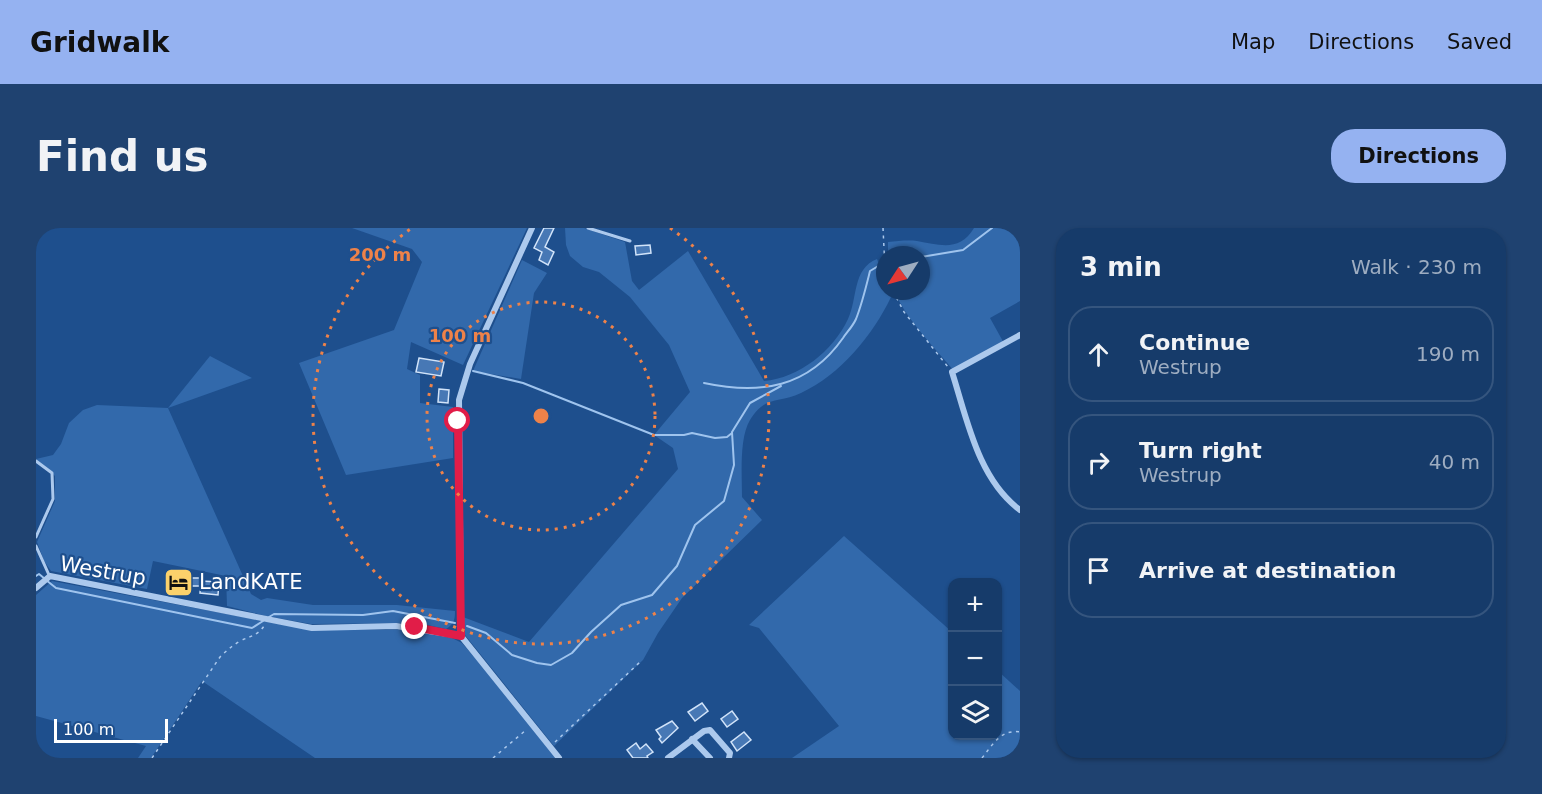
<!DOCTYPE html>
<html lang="en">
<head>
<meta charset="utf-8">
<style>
	body { margin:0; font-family:"DejaVu Sans",sans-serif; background:#1f4270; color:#f1f3f6 }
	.controls { position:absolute; right:18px; bottom:18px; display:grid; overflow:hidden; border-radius:12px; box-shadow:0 2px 4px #0004 }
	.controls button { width:54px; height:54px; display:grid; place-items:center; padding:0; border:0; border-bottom:2px solid #35557e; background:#163b6a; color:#f1f3f6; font:30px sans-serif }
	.compass { position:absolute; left:840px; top:18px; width:54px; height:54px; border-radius:50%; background:#163b6a; box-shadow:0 2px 4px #0004; rotate:234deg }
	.scale { position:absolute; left:18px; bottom:15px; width:114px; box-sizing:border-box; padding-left:6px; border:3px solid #fff; border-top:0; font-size:16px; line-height:21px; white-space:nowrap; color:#fff; -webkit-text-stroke:4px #1e4f8d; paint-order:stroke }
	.stop { position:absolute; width:18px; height:18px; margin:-14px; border:4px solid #e11d48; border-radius:50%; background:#fff }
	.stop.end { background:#e11d48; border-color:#fff; box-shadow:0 2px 6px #0008 }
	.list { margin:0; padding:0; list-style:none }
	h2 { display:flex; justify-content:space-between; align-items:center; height:78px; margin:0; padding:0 24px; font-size:26px }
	h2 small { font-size:20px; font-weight:400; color:#9eadc1 }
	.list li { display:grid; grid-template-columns:39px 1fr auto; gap:18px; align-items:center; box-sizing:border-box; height:96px; margin:0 12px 12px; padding:0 12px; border:2px solid #35557e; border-radius:24px }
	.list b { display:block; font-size:22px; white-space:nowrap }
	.list p { margin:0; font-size:20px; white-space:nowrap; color:#9eadc1 }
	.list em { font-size:20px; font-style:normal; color:#9eadc1 }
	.icon { flex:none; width:33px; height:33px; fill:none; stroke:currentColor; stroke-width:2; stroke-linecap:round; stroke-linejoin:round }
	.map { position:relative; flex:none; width:984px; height:530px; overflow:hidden; border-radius:24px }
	header { display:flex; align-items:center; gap:36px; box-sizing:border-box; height:84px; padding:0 30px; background:#95b2f1; color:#111 }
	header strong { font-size:28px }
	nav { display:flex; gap:33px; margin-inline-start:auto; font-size:21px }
	.intro { display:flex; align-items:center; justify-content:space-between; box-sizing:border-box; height:144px; padding:0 36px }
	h1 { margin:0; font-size:42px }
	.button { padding:15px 27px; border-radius:24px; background:#95b2f1; color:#111; font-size:21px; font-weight:700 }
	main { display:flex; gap:36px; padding:0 36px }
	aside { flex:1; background:#163b6a; border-radius:24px; box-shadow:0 2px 4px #0004 }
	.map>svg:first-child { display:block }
	.green { fill:#3269ab }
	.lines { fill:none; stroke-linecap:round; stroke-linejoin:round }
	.stream { stroke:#9fc4ee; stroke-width:2 }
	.building { fill:#4778b5; stroke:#d1e3f9; stroke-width:1.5 }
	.path { stroke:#acc9ed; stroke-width:1.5; stroke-dasharray:3 4.5; stroke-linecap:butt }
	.service { stroke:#acc9ed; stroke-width:3 }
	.minor { stroke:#acc9ed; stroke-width:6 }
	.route { stroke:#e11d48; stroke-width:8 }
	.ring { fill:none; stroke:#ee8249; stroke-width:3; stroke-dasharray:3 6 }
	.labels { text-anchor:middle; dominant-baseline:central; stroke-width:4.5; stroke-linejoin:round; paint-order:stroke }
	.street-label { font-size:21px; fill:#fff; stroke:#1e4f8d }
	.poi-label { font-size:21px; fill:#fff; stroke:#1e4f8d; text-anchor:start }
	.centre { fill:#ee8249; stroke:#1e4f8d; stroke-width:3 }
	.ring-label { font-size:18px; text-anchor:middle; font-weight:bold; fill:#ee8249; stroke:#1e4f8d; stroke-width:4.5; stroke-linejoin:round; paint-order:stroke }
</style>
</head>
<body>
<header>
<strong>Gridwalk</strong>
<nav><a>Map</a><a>Directions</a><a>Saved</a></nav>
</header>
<div class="intro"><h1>Find us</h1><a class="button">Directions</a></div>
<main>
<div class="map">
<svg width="984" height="530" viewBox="0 0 984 530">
	<rect width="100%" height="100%" fill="#1e4f8d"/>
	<path class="green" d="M316,0H491L427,137L375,114L371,141L384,147V175L417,179V230L310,247L263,135L358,102L386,34L376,21Z
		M529,0H548L589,14L596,53L603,62L652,23L728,153C763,150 797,123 812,91C822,70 816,41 841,31L849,51V63H853L855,69C837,107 804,147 765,165C743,176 730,166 714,192C703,210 706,248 706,269L726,292L646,370L622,405L607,432L518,518L429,407L427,389L493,414L642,241L637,220L618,207L654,164L633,117L594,69L563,44L547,39L534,28L530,17Z
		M938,0H984V73L954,90L969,117L918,143C902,123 866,87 859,63H885V27H852V14C862,13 872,12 881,13C904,17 924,24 938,0Z
		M486,32L511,45L498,65L485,151L437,143Z
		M174,128L216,150L132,180L215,366L225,372L231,370L277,377H361L419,383C419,392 418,396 410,401L382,395L275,396L230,388L191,378L190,348L117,333L111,361L15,343L8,333L1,314L19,273V248L0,231L17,227L25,216L33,195L47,182L61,177L132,180Z
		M808,308L916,404V508H962V443L984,463V530H756L803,498L723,400L713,397Z
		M16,353L275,402H378L416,410L426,415L458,452L521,530H279L166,453L115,530H102L110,518L0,488V367Z"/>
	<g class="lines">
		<path class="stream" d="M885,29L927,22L956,0
			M437,143L487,155L618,207H648L656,205L679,210L691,209L696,205
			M668,155C724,167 772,160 807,110C811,104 817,98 820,91C826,76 830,59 834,43L844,37
			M0,348L3,346L9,351
			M10,352L20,360L216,400L227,393
			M233,389L238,386L327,387L357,383L419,395
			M431,398L450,405L476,427L501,435L515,437L536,425L555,404L585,377L616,367L641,338L659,297L688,273L698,237L696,204L714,175L745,158"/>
	</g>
	<path class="building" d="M508,0H518L509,19L518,24L512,37L503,32L506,24L498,20Z
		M614,17L615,25L600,27L599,18Z
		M383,130L408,134L405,148L380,144Z
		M403,161L413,162L412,175L402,174Z
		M137,347L146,348V361L137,360Z
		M150,350H164V358H149Z
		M165,353L183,354L182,367L164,365Z
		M666,475L672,483L659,493L652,484Z
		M696,483L702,491L691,499L685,491Z
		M636,493L642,500L626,515L623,511L625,509L620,502Z
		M708,504L715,512L701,523L695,514Z
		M600,515L604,521L610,516L617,524L611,528L612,530H597L591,522Z"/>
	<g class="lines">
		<path class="path" d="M847,0L849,40
			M857,63L868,84L912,139
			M519,514L604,434
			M116,530L184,429C190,423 196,418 204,413C216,407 220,409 229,397
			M457,530L490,502
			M946,530C957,516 965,501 984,504"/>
		<path class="service" d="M552,0L594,13
			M0,233L16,245L17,271L0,309
			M0,318L13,347"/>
		<path class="minor" d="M984,107L916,144C931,191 942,251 984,282
			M0,360L14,348L276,400L360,398L425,408
			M425,408L423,172L434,136L496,0
			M425,408L523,530
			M656,511L674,530
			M632,530L668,503L674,502L694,525L693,530"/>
	</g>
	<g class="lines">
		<path class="route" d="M379,399L425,408L422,193"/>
	</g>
	<g class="ring">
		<circle cx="505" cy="188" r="114"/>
		<path d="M634 0A228 228 0 1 1 376 0"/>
	</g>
	<defs>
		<symbol id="hotel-square" viewBox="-11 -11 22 22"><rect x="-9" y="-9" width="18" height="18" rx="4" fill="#fbd16b" stroke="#1e4f8d"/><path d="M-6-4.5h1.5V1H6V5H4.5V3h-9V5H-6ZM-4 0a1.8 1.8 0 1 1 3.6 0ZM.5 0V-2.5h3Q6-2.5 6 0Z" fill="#111"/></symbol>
	</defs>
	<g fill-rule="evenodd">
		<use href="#hotel-square" x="126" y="338" width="33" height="33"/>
	</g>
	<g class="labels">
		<g class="street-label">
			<text transform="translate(67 343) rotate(10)">Westrup</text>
		</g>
		<g class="poi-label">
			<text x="163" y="354">LandKATE</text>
		</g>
	</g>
	<circle cx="505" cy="188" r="9" class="centre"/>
	<g class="ring-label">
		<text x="344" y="33">200 m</text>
		<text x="424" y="114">100 m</text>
	</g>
</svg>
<div class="controls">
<button>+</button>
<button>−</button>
<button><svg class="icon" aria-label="layers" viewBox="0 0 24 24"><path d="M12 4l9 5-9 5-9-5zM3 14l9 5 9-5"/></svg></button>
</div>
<svg class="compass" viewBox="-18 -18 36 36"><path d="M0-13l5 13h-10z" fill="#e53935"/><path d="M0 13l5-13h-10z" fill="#9eadc1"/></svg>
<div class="scale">100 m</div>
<div class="stop" style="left:422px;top:193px"></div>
<div class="stop end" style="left:379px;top:399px"></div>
</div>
<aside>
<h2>3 min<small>Walk · 230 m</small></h2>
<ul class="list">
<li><svg class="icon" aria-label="ahead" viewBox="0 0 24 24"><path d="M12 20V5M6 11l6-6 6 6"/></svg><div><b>Continue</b><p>Westrup</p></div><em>190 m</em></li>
<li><svg class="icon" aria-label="right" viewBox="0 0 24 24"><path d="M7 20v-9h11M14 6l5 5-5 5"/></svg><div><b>Turn right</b><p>Westrup</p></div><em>40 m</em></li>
<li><svg class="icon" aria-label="arrive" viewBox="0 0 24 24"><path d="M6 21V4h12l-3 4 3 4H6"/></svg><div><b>Arrive at destination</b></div></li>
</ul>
</aside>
</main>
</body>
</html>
